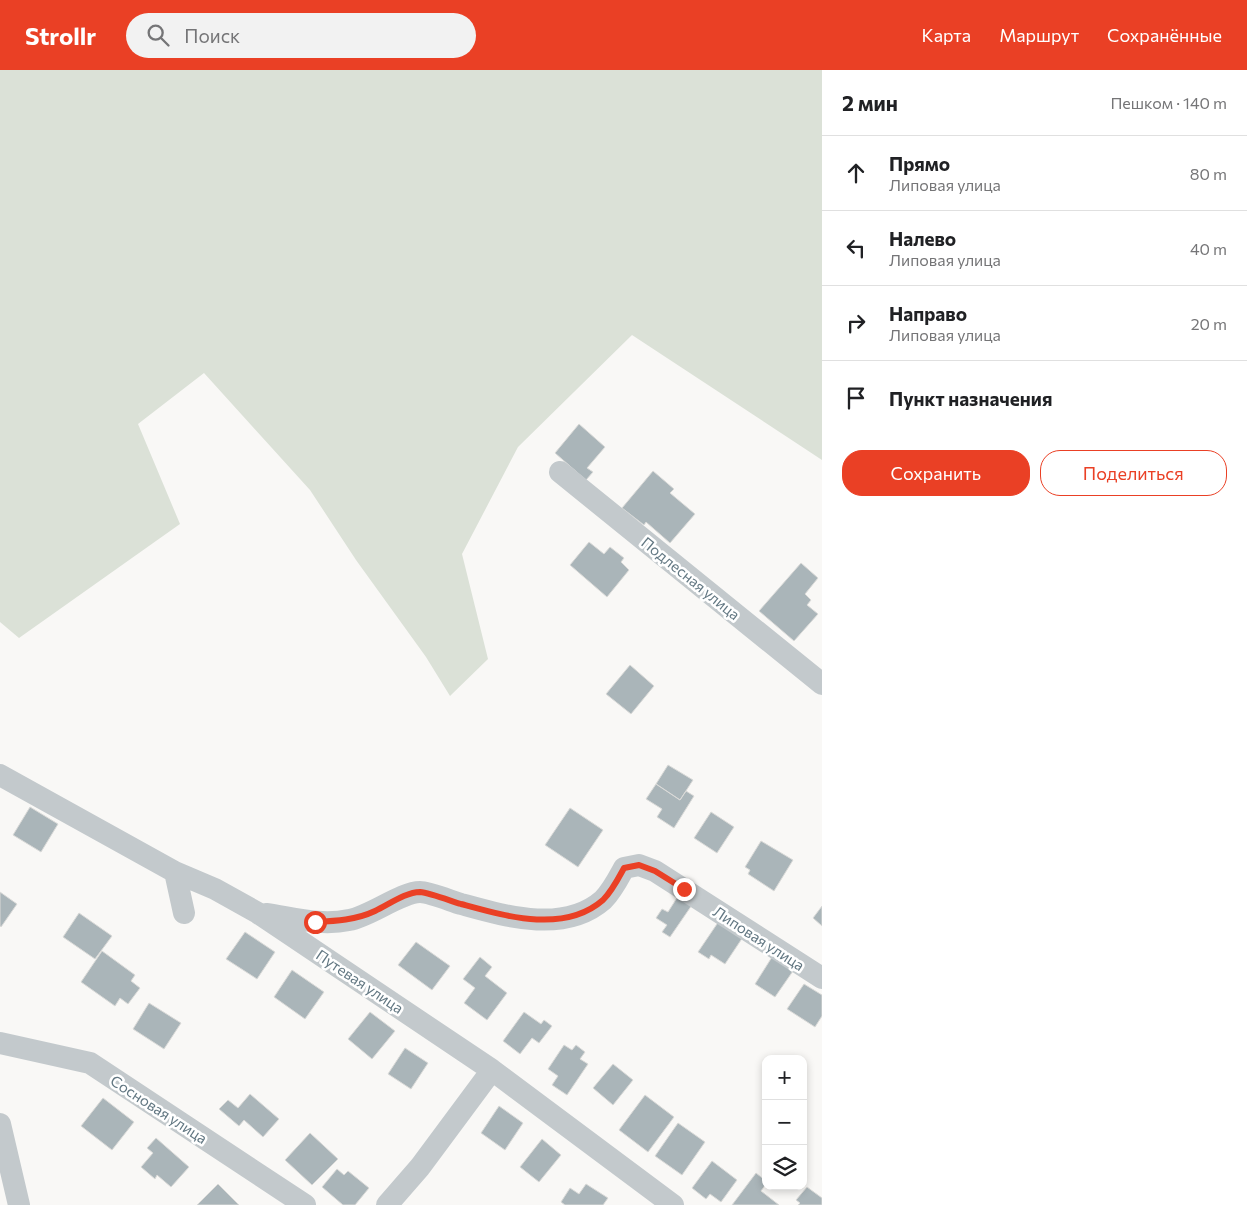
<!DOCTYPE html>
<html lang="ru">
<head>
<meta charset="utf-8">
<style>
	body { margin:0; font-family:Commissioner,sans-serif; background:#f2f2f2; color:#202124 }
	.controls { position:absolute; right:15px; bottom:15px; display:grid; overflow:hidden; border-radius:10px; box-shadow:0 2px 8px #0003 }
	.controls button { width:45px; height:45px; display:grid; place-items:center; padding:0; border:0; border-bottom:1px solid #e0e0e0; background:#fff; color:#202124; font:25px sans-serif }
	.stop { position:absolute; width:15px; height:15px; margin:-11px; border:4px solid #ea4025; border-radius:50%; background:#fff }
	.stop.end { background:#ea4025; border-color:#fff; box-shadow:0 1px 5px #0008 }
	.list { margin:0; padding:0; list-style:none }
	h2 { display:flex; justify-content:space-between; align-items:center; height:65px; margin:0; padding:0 20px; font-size:21px }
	h2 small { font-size:16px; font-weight:400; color:#757577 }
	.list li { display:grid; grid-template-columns:32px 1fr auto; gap:15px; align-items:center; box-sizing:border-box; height:75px; padding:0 20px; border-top:1px solid #e0e0e0 }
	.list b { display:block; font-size:19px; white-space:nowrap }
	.list p { margin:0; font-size:16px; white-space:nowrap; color:#757577 }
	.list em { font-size:16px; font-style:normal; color:#757577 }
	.actions { display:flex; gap:10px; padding:15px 20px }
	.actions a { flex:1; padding:11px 0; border:1px solid #ea4025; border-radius:20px; text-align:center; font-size:18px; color:#ea4025 }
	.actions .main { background:#ea4025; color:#fff }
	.icon { flex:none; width:28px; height:28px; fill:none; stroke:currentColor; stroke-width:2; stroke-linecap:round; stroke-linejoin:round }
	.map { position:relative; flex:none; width:822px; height:1135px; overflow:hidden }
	header { display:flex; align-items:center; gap:30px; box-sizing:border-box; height:70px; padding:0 25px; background:#ea4025; color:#fff }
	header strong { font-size:24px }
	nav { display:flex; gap:28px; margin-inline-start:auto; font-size:18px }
	.search { width:350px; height:45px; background:#f2f2f2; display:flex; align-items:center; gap:12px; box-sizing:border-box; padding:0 18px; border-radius:28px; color:#757577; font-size:19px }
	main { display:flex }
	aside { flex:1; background:#fff }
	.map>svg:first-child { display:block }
	.green { fill:#dbe1d7 }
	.building { fill:#aab5b9; stroke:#dadad8 }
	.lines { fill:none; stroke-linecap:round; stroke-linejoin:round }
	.minor { stroke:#c3c9cc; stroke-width:22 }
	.route { stroke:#ea4025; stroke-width:6 }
	.labels { text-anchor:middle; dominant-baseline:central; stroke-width:5; stroke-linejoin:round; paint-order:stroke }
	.street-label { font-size:15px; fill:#627782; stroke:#fff }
</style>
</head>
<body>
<header>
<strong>Strollr</strong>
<div class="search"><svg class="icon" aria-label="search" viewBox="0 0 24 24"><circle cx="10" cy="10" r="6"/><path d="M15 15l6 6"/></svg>Поиск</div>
<nav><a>Карта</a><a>Маршрут</a><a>Сохранённые</a></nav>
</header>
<main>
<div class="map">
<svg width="822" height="1135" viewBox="0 0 822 1135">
	<rect width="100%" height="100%" fill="#f9f8f6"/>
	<path class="green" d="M0,0H822V390L632,265L518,377L462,484L488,589L450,626L426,587L356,490L310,420L204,303L138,354L180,454L19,568L0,552Z"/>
	<path class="building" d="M579,354L605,377L587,398L593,402L586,410L555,383Z
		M653,401L674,419L670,423L695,444L670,473L646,452L644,455L622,438Z
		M589,472L604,484L610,477L624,488L621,492L629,500L607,527L570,495Z
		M801,493L818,508L805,524L811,530L807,535L818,544L794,571L759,541Z
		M630,595L654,616L631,644L606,624Z
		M668,695L693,710L680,730L656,714Z
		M656,714L680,730L686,721L694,726L674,758L657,747L662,739L646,729Z
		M30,737L58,754L41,782L13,765Z
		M570,738L603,760L578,797L545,775Z
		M711,742L734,757L717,783L694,768Z
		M761,771L793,790L774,821L748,804L750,800L745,797Z
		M0,822L17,834L1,857L0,856Z
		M680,823L694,832L670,867L662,862L667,855L656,848L662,839L668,842Z
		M822,836V856L813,848Z
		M79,843L112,866L95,889L63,867Z
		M719,851L743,867L725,894L711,885L709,889L698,882Z
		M245,862L275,882L257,909L226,889Z
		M416,872L450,896L432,920L398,895Z
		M102,881L135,905L131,911L140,918L128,934L120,928L115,936L81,912Z
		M480,887L492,897L485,906L507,923L487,950L464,933L475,918L463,909Z
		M772,887L793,901L775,927L755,914Z
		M292,900L324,922L305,949L274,927Z
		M804,914L822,925V946L815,957L787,939Z
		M149,933L181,953L164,979L133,959Z
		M370,942L395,961L372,989L348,969Z
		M524,942L541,954L544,950L552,956L539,973L532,968L520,984L503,971Z
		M564,975L572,980L576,975L585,982L580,989L588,994L567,1025L552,1015L558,1006L548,999Z
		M405,978L428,993L411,1019L388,1004Z
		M613,994L633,1010L613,1035L593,1018Z
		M250,1024L279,1049L263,1067L244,1050L239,1056L219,1039L228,1030L238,1038Z
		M645,1025L674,1047L648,1082L619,1060Z
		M103,1028L134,1052L112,1080L81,1056Z
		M499,1036L523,1053L505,1080L481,1063Z
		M678,1053L705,1072L682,1105L655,1086Z
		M310,1063L338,1089L312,1115L285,1090Z
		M156,1068L189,1097L171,1117L157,1105L155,1109L141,1097L153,1083L147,1078Z
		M542,1069L561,1085L539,1112L520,1097Z
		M712,1091L737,1110L721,1132L710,1124L706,1129L692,1118Z
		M337,1099L344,1105L348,1101L369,1118L355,1135H343L322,1117Z
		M756,1103L766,1111V1114L761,1121L779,1135H732Z
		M218,1114L239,1135H197Z
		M586,1114L608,1128L603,1135H565L561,1132L570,1118L579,1124Z
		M807,1117L822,1128V1135H798L800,1133L796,1130Z"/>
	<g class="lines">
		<path class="minor" d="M560,402L822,614
			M0,705L175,802L215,819L258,843L492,1000L673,1135
			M175,802L184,843
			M266,844C294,848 321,856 349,850C371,846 401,822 420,822C429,822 451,831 461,834C505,846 564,864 603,830C612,821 618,809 624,798L639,795L655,801L822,908
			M0,973L90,993L305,1135
			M0,1054L19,1135
			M387,1135L420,1097L492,1000"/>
	</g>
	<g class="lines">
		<path class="route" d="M315,852C336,851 356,850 375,841C388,835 406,822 420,822C430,823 451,831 461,834C505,846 564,864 603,830C612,821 618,809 624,798L639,795L655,801L684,819"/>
	</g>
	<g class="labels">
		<g class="street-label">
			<text transform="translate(691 508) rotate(39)">Подлесная улица</text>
			<text transform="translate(759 868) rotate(33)">Липовая улица</text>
			<text transform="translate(360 911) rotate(34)">Путевая улица</text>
			<text transform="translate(159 1039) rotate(33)">Сосновая улица</text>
		</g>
	</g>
</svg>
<div class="controls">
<button>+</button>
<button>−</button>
<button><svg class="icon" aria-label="layers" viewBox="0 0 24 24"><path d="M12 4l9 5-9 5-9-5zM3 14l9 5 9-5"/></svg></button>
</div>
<div class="stop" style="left:315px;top:852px"></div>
<div class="stop end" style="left:684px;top:819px"></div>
</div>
<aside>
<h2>2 мин<small>Пешком · 140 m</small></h2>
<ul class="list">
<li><svg class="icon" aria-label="ahead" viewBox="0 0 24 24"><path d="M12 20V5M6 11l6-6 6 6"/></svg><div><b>Прямо</b><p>Липовая улица</p></div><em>80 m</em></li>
<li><svg class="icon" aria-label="left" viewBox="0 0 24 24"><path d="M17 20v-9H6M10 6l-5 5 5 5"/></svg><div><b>Налево</b><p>Липовая улица</p></div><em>40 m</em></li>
<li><svg class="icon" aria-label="right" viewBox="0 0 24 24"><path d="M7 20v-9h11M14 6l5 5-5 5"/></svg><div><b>Направо</b><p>Липовая улица</p></div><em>20 m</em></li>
<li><svg class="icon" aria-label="arrive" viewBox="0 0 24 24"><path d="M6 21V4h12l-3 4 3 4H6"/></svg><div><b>Пункт назначения</b></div></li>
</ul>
<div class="actions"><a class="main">Сохранить</a><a>Поделиться</a></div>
</aside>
</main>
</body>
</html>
